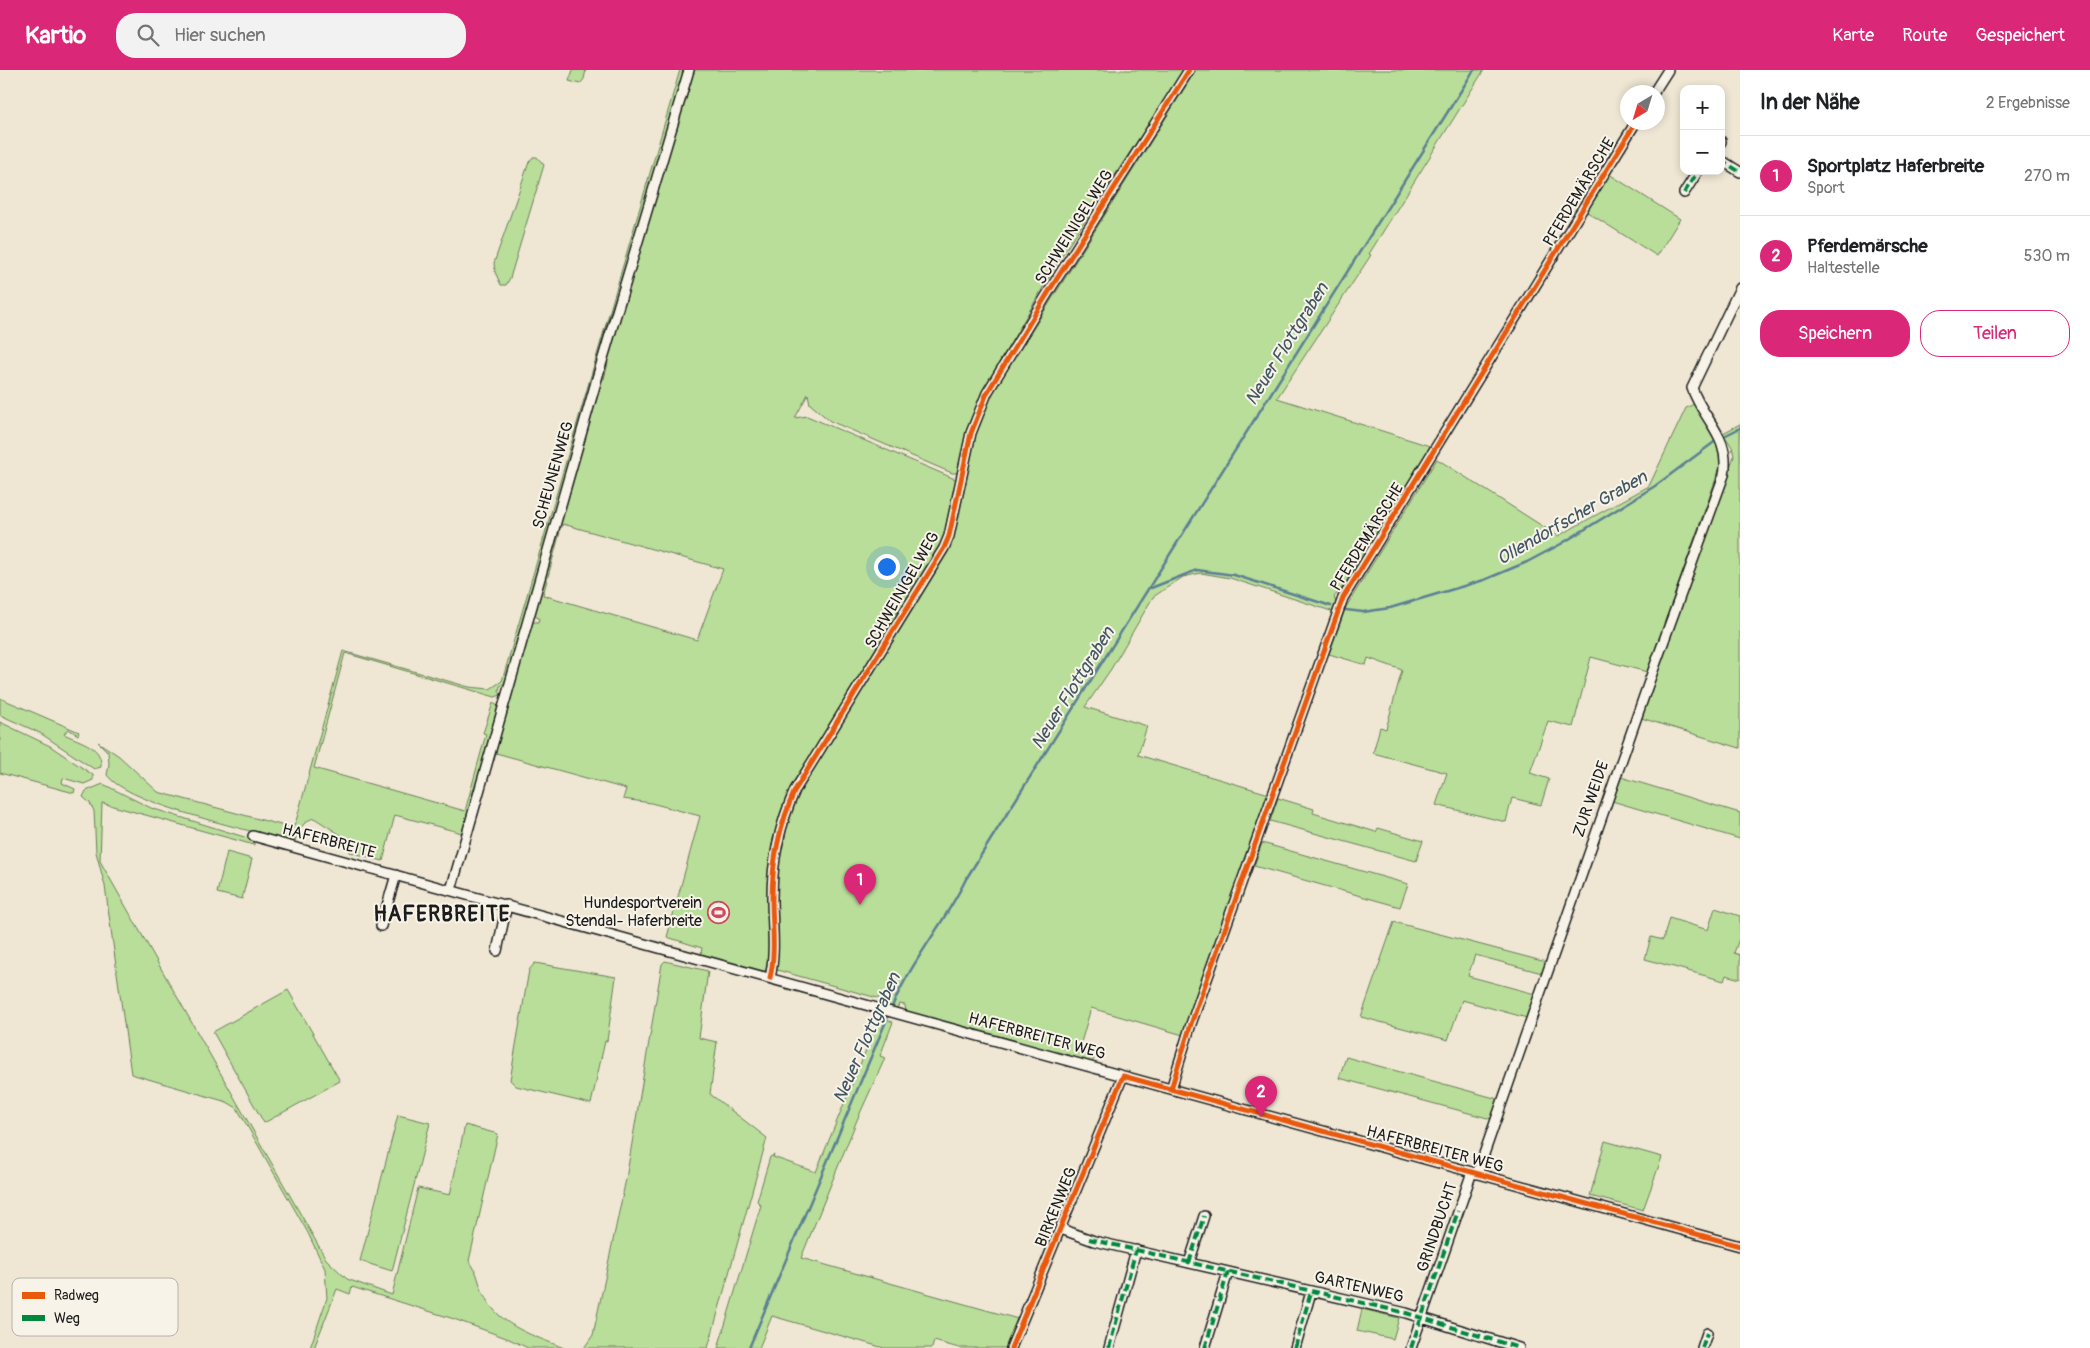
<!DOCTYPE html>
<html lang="de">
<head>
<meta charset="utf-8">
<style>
	body { margin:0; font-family:Pangolin,sans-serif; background:#f2f2f2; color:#202124 }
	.controls { position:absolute; right:15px; top:15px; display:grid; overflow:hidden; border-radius:10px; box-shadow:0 2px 8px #0003 }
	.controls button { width:45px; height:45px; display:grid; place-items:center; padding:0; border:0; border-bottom:1px solid #e0e0e0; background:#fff; color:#202124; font:25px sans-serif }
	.compass { position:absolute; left:1620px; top:15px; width:45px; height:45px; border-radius:50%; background:#fff; box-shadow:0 2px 8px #0003; rotate:218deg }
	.you { position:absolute; left:886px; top:496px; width:18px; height:18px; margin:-12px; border:4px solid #fff; border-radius:50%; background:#1a73e8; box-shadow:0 0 0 8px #1a73e833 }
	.badge { display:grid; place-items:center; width:32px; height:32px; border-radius:50%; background:#db2777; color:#fff; font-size:16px; font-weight:700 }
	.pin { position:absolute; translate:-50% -41px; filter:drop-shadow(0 1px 2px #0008) }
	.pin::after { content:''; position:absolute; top:26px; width:18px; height:15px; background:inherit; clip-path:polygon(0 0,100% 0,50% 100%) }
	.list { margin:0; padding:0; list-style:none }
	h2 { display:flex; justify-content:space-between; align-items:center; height:65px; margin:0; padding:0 20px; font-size:21px }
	h2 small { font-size:16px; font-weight:400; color:#757577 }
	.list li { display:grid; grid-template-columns:32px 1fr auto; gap:15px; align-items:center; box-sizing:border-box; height:80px; padding:0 20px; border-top:1px solid #e0e0e0 }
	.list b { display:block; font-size:19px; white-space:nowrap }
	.list p { margin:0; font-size:16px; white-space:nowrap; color:#757577 }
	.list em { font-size:16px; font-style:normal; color:#757577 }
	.actions { display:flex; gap:10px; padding:15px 20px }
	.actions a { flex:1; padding:11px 0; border:1px solid #db2777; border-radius:20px; text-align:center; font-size:18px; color:#db2777 }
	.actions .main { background:#db2777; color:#fff }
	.icon { flex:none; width:28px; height:28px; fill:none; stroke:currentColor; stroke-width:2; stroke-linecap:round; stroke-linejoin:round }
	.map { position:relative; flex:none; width:1740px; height:1278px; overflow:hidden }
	header { display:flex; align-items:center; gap:30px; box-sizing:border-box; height:70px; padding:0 25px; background:#db2777; color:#fff }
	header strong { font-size:24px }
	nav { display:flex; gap:28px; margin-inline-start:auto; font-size:18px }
	.search { width:350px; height:45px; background:#f2f2f2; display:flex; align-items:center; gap:12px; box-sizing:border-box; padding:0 18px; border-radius:20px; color:#757577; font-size:19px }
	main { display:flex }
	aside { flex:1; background:#fff }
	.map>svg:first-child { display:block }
	.green { fill:#b9de99; stroke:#6a7d5a }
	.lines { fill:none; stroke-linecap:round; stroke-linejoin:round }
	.stream { stroke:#5b7f94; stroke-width:2.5 }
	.minor-casing { stroke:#1c1c1c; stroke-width:12 }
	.minor { stroke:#f7f3e8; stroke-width:9 }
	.quiet { stroke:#00873e; stroke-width:4; stroke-dasharray:8 4; stroke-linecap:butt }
	.cycleway-casing { stroke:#f7f3e8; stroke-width:8 }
	.cycleway { stroke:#e8590c; stroke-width:5 }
	.labels { text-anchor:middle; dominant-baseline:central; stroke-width:4; stroke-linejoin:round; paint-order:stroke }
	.street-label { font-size:16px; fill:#1c1c1c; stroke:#f7f3e8 }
	.poi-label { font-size:16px; fill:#1c1c1c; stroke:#f7f3e8; text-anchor:end }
	.water-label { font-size:18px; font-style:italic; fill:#415662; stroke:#f7f3e8 }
	.district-label { font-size:21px; font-weight:bold; letter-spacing:1px; fill:#1c1c1c; stroke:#f7f3e8 }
	.key { fill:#f7f3e8; stroke:#b5b2ab; stroke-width:1 }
	.key-label { font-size:14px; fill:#1c1c1c }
</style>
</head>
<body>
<header>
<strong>Kartio</strong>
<div class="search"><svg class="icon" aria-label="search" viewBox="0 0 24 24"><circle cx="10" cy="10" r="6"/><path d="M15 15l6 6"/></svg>Hier suchen</div>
<nav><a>Karte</a><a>Route</a><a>Gespeichert</a></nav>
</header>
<main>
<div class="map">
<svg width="1740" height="1278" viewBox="0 0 1740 1278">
	<rect width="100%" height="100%" fill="#efe7d4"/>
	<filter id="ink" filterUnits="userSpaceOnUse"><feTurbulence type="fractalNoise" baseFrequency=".02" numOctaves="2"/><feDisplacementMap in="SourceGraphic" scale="10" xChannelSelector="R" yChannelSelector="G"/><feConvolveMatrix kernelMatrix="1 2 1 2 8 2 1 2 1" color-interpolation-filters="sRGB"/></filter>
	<g filter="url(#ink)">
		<path class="green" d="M573,0H586L584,9L580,14L569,11Z
			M680,0H684L682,12L629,190L606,255L599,289L549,464L545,471L546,472L509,602L504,614L500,616L499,621L501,625L495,627L345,583L314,698L465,741L486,664L483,663L493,633L498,636L462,763L395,745L383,791L350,782L344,767L314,748C303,751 298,761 295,771H288C250,760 128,734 107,705L109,694L108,682L98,672L119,686L158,722L292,758L296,751L343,581L469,617L490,619L502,611Z
			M692,0H1184L1059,190L991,307L970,351L959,403H952L830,351L810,334L808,324L795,348L807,346L955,409L957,412L947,467L833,655L777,762L771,880L769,896L764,901L758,902L706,887L701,884L702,878L667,867L700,746L651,733L623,729L626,719L496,683L494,691L491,690L530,552H538L539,548L534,546L555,463L560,462L543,525L697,570L723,499L563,454L561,458L559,457L600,308L604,309L608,293L605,290Z
			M1196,0H1484L1369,184L1371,185L1277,328L1433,377L1354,504L1334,527L1336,533L1334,542L1230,508L1201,503L1183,507L1153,527L1111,599L1085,637L1147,656L1138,685L1269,724L1183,965L1091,938L1078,983L1094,988L1092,993L906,942L905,935L899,934L897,939L886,935L888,931L777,900V786L794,725L945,483L976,358L994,321Z
			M533,87H537L544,95L510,208L506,215H501L495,202L494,193L529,92Z
			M1609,104L1680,149L1657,186L1587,142Z
			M1694,334L1722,383L1719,400L1647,602L1591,587L1573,657L1548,651L1530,703L1549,709L1541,735L1512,728L1506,752L1436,735L1447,703L1373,683L1380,657L1386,659L1402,600L1368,588L1366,595L1329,584L1346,537L1437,389L1558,466L1649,416L1686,338Z
			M1740,354V678L1641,648L1734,386L1732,377L1723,363Z
			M0,628L79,662L78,665L68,659L64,664C80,672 103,676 101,697L94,699L40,663L0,645Z
			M0,652L50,676L93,705V710L84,714L63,708L62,713L75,719L74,723L0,703Z
			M1621,707L1740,743V769L1612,731Z
			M103,714L151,738L254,770V775L102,733L100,791L326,1189L347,1209L392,1225L418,1118L450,1125L465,1055L498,1064L469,1191C479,1202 478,1215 485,1227C501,1257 535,1266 564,1278H528L509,1269L454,1249L352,1217L350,1224L337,1219L314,1278H310L327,1228L325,1199L308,1163L237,1038L227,1032L131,1004L105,816L96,782L94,741L90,733L83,727L86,721Z
			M1278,728L1314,739L1313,743L1376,762L1378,758L1423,771L1416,791L1270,751Z
			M1262,773L1408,814L1400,837L1254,796Z
			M227,782L252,789L242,829L217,823Z
			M1715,838L1740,846V866L1734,883L1740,885V909L1726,905L1724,911L1645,889L1651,867L1663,870L1669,848L1708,860Z
			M1394,852L1546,892L1542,903L1475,885L1468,906L1535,924L1527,948L1462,930L1448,970L1361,947Z
			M665,891L708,901L699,968L717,972L710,1024L767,1068L708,1278H584L593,1265L626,1109L662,894Z
			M535,893L616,907L607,971H605L591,1034L516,1016L510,1010L529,900Z
			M288,920L340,1011L264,1053L213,962Z
			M879,948L893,952L880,986L885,988L857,1050L801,1188L1018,1249L1006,1278H959L934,1271L932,1278H884L772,1246L759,1278H718L761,1135L757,1131L770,1087L774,1085L773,1087L816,1102Z
			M1346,987L1498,1029L1491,1049L1339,1008Z
			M398,1045L430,1053L392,1201L360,1191Z
			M1605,1071L1662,1087L1643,1140L1590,1126Z
			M1362,1239L1399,1248L1393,1269L1357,1261Z"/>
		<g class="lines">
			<path class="stream" d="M1722,367L1740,358
				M1151,518L1197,500L1234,505L1331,536
				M1346,540L1363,542L1390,538L1484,510L1527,492L1561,474L1655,416L1717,370
				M891,939C910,893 944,854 966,809L1474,0
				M749,1278L889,944"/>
			<defs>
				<path id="minor" d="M1654,22L1668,0
					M1721,72V71
					M1721,90L1740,102
					M1684,123L1698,101
					M253,766L1740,1176
					M451,820L598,305L689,0
					M381,856L396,805
					M497,881L507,835
					M770,908C776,882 772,854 772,828C772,790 780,754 795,720L944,478L949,466L971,363L987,323L1051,218L1189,0
					M1171,1019L1191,954L1343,528L1636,52
					M1477,1104L1650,609L1724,405C1731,366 1704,352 1692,318L1740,218
					M1061,1159L1094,1171L1406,1243L1519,1278
					M1189,1193L1204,1146
					M1011,1278L1123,1006
					M1109,1278L1136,1180
					M1205,1278L1228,1202
					M1295,1278L1311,1222
					M1411,1278L1472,1102
					M1702,1278L1707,1263"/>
			</defs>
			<use href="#minor" class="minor-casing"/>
			<use href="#minor" class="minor"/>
			<path class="quiet" d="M1721,72V71
				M1721,90L1740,102
				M1684,123L1698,101
				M1089,1169L1406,1243L1519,1278
				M1189,1193L1204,1146
				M1109,1278L1136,1180
				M1205,1278L1228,1202
				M1295,1278L1311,1222
				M1411,1278L1458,1141
				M1702,1278L1707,1263"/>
			<defs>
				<path id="cycleway" d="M770,908C776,882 772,854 772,828C772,790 780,754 795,720L944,478L949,466L971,363L987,323L1051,218L1189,0
					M1171,1019L1191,954L1343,528L1636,52
					M1011,1278L1123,1006L1740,1176"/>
			</defs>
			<use href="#cycleway" class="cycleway-casing"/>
			<use href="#cycleway" class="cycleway"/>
		</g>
	</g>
	<defs>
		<symbol id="stadium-ring" viewBox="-11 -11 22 22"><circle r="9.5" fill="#f7f3e8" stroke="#d1495b" stroke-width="1.5"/><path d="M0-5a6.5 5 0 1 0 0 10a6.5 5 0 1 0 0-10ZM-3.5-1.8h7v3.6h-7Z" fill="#d1495b"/></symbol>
	</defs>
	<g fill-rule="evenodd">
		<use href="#stadium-ring" x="706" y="830" width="25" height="25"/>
	</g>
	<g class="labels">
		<g class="street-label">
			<text transform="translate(1579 122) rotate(-59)">PFERDEMÄRSCHE</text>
			<text transform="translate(1074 157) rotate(-58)">SCHWEINIGELWEG</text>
			<text transform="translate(553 405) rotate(-74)">SCHEUNENWEG</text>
			<text transform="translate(1367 467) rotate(-58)">PFERDEMÄRSCHE</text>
			<text transform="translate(902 520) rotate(-60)">SCHWEINIGELWEG</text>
			<text transform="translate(1591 729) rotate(-71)">ZUR WEIDE</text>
			<text transform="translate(329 771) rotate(15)">HAFERBREITE</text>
			<text transform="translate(1037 966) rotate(15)">HAFERBREITER WEG</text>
			<text transform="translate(1435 1079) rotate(15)">HAFERBREITER WEG</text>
			<text transform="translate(1056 1137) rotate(-68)">BIRKENWEG</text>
			<text transform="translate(1437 1157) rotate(-71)">GRINDBUCHT</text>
			<text transform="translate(1359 1217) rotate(13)">GARTENWEG</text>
		</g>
		<g class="poi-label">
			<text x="702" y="833">Hundesportverein<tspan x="702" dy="18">Stendal- Haferbreite</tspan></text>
		</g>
		<g class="water-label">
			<text transform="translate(1287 274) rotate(-58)">Neuer Flottgraben</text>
			<text transform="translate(1572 448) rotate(-30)">Ollendorfscher Graben</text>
			<text transform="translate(1073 618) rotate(-58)">Neuer Flottgraben</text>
			<text transform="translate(867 968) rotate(-66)">Neuer Flottgraben</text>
		</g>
		<g class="district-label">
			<text x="442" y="844">HAFERBREITE</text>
		</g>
	</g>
	<rect x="12" y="1208" width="166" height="58" rx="8" class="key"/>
	<rect x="22" y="1222" width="23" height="7" fill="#e8590c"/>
	<rect x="22" y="1245" width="23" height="6" fill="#00873e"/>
	<g class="key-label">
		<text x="54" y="1230">Radweg</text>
		<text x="54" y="1253">Weg</text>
	</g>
</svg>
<div class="controls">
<button>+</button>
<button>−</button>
</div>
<svg class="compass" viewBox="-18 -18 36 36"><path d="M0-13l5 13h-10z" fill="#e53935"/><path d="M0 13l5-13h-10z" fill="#757577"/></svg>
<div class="you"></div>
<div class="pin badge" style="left:860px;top:835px">1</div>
<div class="pin badge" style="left:1261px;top:1047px">2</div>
</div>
<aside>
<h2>In der Nähe<small>2 Ergebnisse</small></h2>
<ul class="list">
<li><span class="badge">1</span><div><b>Sportplatz Haferbreite</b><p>Sport</p></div><em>270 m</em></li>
<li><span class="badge">2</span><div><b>Pferdemärsche</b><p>Haltestelle</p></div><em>530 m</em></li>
</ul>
<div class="actions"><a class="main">Speichern</a><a>Teilen</a></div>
</aside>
</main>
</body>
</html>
